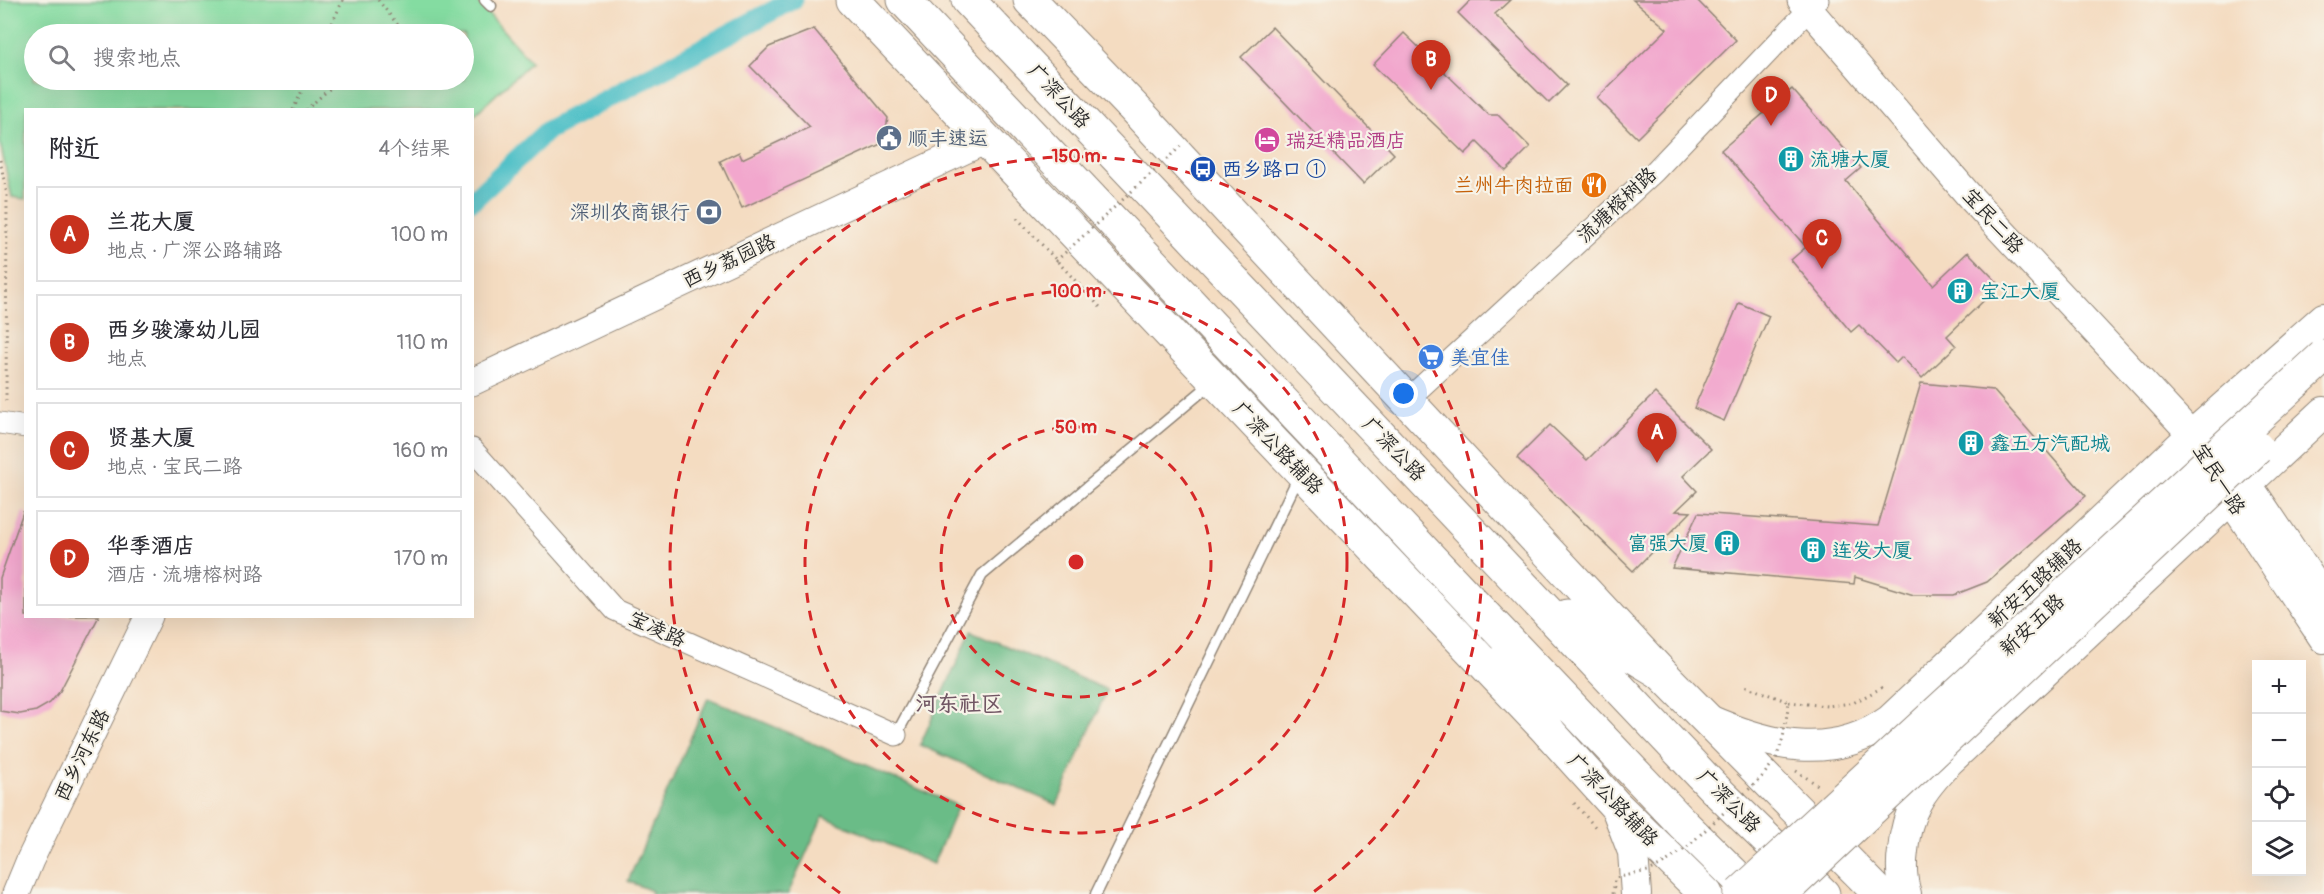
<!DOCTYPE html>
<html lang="zh">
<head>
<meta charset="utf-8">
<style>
	body { margin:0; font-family:Pangolin,"LXGW WenKai TC",sans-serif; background:#f2f2f3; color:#2b2b33 }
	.controls { position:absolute; right:18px; bottom:18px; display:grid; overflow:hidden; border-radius:0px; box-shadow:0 6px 24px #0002 }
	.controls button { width:54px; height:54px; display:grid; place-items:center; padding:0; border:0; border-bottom:2px solid #e1e1e2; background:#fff; color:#2b2b33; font:30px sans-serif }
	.you { position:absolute; left:1404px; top:394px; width:21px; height:21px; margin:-15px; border:4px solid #fff; border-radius:50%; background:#1a73e8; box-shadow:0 0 0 9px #1a73e833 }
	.badge { display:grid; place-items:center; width:39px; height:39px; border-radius:50%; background:#c8321e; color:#fff; font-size:20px; font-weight:700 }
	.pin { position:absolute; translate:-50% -50px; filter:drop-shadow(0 2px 3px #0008) }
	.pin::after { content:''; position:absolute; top:32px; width:21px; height:18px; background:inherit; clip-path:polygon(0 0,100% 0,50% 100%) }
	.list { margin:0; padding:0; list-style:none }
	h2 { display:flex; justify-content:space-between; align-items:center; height:78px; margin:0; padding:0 24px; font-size:26px }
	h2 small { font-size:20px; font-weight:400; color:#7c7c81 }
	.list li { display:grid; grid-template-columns:39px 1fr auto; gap:18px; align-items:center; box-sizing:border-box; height:96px; margin:0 12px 12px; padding:0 12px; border:2px solid #e1e1e2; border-radius:0px }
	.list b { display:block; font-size:22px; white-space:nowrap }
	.list p { margin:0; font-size:20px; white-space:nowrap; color:#7c7c81 }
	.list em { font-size:20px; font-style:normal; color:#7c7c81 }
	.icon { flex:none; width:33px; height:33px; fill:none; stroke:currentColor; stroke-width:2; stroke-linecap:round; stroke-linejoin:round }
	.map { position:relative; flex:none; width:2324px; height:894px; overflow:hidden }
	.search { position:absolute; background:#fff; box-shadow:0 6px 24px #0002; left:24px; top:24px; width:450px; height:66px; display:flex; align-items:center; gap:15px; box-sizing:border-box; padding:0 21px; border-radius:33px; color:#7c7c81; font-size:22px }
	.panel { position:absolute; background:#fff; box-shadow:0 6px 24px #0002; left:24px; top:108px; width:450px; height:510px; border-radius:0px }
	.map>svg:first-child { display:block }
	.green { fill:#84dca1; stroke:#588466; stroke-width:1.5; fill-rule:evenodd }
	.forest { fill:#6bbc87; stroke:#4b7459; stroke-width:1.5 }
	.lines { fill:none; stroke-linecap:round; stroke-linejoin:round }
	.canal { stroke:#53c1c8; stroke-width:20 }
	.building { fill:#f2a7cd }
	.service-casing { stroke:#908476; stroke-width:13 }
	.minor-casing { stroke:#908476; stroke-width:23 }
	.tertiary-casing { stroke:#908476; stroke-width:29 }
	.secondary-casing { stroke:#908476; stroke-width:32 }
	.primary-casing { stroke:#908476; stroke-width:35 }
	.trunk-casing { stroke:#908476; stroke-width:35 }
	.path { stroke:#908476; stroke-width:3; stroke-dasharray:1.5 4.5; stroke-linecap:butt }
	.service { stroke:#fff; stroke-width:10 }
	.minor { stroke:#fff; stroke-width:21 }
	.tertiary { stroke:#fff; stroke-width:27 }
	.secondary { stroke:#fff; stroke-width:30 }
	.primary { stroke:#fff; stroke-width:33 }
	.trunk { stroke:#fff; stroke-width:33 }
	.primary-bridge-casing { stroke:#908476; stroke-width:35; stroke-linecap:butt }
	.path-bridge { stroke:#908476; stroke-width:3; stroke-dasharray:1.5 4.5; stroke-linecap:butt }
	.primary-bridge { stroke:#fff; stroke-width:33 }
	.ring { fill:none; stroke:#d62828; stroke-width:3; stroke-dasharray:10 8 }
	.labels { text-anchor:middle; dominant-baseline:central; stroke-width:4.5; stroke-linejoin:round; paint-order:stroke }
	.street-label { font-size:20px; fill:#2b2b2b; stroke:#f7f3e8 }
	.service-label { font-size:20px; fill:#4e5e75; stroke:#f7f3e8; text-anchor:start }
	.hotel-label { font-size:20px; fill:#b23c85; stroke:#f7f3e8; text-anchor:start }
	.culture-label { font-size:20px; fill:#0d838f; stroke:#f7f3e8; text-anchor:start }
	.transit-label { font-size:20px; fill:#164399; stroke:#f7f3e8; text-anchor:start }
	.food-label { font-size:20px; fill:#c56008; stroke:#f7f3e8; text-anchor:end }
	.shop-label { font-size:20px; fill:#366cbe; stroke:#f7f3e8; text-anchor:start }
	.quarter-label { font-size:22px; font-weight:bold; fill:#715664; stroke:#f7f3e8 }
	.centre { fill:#d62828; stroke:#f7f3e8; stroke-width:3 }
	.ring-label { font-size:18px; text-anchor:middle; font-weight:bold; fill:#d62828; stroke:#f7f3e8; stroke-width:4.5; stroke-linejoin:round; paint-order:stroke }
</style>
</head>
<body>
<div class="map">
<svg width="2324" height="894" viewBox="0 0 2324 894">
	<rect width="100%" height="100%" fill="#f7f3e8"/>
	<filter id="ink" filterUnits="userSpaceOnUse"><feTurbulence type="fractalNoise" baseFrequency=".0167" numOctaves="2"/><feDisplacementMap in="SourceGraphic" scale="12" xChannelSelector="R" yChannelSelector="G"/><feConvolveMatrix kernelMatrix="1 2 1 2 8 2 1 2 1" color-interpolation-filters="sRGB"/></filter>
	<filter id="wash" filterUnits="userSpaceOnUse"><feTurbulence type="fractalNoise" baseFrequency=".008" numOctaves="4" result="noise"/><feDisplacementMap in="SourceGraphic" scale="24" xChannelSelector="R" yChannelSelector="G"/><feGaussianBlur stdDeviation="1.35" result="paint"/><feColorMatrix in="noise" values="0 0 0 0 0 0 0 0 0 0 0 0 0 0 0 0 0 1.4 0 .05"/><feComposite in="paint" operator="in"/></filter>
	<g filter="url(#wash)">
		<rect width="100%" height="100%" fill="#f4dcc1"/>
		<path class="green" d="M0,0H476L531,62L473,116L472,110H26L25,199L12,197L0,143ZM34,34H464V80H34Z"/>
		<path class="forest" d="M971,631L1107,690L1057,805L920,745Z
			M708,698L958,806L933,864L823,816L788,894H651L652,891L628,881Z"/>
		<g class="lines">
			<path class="canal" d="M472,201L548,130L793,0"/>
		</g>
		<g id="blocks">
			<path class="building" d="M1471,0H1510L1495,14L1567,85L1549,103L1458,13Z
				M1633,0H1697L1736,40L1637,138L1597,98L1667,29Z
				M1272,27L1394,154L1363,184L1241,57Z
				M814,29L888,118L883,143L742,208L720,161L739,152L742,159L810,127L750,66L769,47Z
				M1404,33L1489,115H1498L1530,147L1506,171L1477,142L1465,154L1373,65Z
				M1792,89L1861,168L1846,181L1933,285L1968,252L2000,285L1947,336L1956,346L1922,378L1902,357L1896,363L1859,325L1851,332L1791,260L1806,247L1721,150Z
				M1739,303L1769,316L1724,421L1694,408Z
				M1921,383L1993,390L2086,496L1987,582L1954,595H1914L1855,577L1854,584L1672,568L1698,513L1878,526Z
				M1655,393L1711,449L1683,476L1697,491L1676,511L1691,512L1633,571L1517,458L1550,425L1587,460Z
				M23,512L26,513V616H99L60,691L50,703L36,711L20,714L0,711V578Z"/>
		</g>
	</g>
	<g filter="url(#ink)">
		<use href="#blocks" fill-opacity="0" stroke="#908476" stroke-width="1.5"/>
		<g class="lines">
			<defs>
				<path id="service" d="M485,0L491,6
					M896,735L982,575L1212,383
					M1096,894L1299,476"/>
				<path id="minor" d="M1407,400L1654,172L1818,0
					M0,423L26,427
					M472,449L615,610L896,735"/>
				<path id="tertiary" d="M1801,0L1971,198L2192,435
					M472,382L986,140
					M16,894L30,860L149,616"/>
				<path id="secondary" d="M2232,471L2246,483L2324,599
					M2220,482L2324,638
					M1709,720C1769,746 1832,762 1890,720L2192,435L2324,318
					M1615,805L1633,852L1636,894
					M1906,894C1902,881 1901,865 1903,851C1906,811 1922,789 1949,761L2324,412"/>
				<path id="primary" d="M853,0L1549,732L1615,805L1706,894
					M1030,0L1133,107L1660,672L1880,894"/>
				<path id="trunk" d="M904,0L1484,615L1684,825L1754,894
					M968,0L1712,786L1823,894
					M1567,616L1660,672
					M1507,656L1549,732"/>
			</defs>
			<use href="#service" class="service-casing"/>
			<use href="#minor" class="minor-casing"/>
			<use href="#tertiary" class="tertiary-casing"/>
			<use href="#secondary" class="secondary-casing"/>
			<use href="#primary" class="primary-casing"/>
			<use href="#trunk" class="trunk-casing"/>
			<path class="path" d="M378,0L405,34
				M327,34L343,0
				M388,34L398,26
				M293,110L307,80
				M306,110L339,80
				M0,160L7,195L6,401
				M1017,218L1100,307
				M1789,702L1827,706L1853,703L1883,687
				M1796,771L1821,787
				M1574,803L1597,829"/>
			<use href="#service" class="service"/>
			<use href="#minor" class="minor"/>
			<use href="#tertiary" class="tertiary"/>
			<use href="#secondary" class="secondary"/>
			<use href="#primary" class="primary"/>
			<use href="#trunk" class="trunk"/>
			<defs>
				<path id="primary-bridge" d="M1740,894L2324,356
					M1781,894L2257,448"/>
			</defs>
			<use href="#primary-bridge" class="primary-bridge-casing"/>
			<path class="path-bridge" d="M1056,261L1181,146
				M1613,894L1615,878L1648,871L1660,866L1686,848L1761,778L1776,759L1783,738L1789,702L1742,685"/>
			<use href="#primary-bridge" class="primary-bridge"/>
		</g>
	</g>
	<g class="ring">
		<circle cx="1076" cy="562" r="135"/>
		<circle cx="1076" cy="562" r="271"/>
		<path d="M840 893A406 406 0 1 1 1312 893"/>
	</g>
	<defs>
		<symbol id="civic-disc" viewBox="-11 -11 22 22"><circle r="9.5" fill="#5c6f8a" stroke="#f7f3e8"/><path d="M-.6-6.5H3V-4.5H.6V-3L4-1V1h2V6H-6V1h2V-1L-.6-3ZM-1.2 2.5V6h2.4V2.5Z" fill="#fff"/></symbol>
		<symbol id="hotel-disc" viewBox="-11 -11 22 22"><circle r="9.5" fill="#d1479c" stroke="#f7f3e8"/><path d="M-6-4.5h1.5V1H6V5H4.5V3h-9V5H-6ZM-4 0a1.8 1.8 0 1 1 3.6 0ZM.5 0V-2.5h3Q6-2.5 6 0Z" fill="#fff"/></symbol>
		<symbol id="building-disc" viewBox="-11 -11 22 22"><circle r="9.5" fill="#0f9aa8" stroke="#f7f3e8"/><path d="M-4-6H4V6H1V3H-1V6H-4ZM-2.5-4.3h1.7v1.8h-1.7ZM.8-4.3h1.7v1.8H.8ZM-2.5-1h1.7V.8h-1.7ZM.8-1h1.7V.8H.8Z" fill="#fff"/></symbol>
		<symbol id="bus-disc" viewBox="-11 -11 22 22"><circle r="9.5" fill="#1a4fb4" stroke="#f7f3e8"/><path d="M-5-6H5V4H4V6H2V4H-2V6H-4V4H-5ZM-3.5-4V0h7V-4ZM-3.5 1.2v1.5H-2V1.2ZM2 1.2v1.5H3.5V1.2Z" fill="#fff"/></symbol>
		<symbol id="restaurant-disc" viewBox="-11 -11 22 22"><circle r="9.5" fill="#e8710a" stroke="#f7f3e8"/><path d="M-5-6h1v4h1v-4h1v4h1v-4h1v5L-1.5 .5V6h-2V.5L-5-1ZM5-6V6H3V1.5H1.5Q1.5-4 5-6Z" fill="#fff"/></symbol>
		<symbol id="bank-disc" viewBox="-11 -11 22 22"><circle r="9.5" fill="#5c6f8a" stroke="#f7f3e8"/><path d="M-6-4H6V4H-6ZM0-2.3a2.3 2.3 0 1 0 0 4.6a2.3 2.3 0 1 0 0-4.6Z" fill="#fff"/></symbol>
		<symbol id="supermarket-disc" viewBox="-11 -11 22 22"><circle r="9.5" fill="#3f7fe0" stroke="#f7f3e8"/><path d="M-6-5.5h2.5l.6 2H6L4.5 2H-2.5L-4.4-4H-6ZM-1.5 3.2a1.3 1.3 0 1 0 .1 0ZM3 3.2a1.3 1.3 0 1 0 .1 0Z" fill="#fff"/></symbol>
	</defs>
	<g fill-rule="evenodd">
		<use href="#civic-disc" x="874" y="123" width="30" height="30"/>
		<use href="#hotel-disc" x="1252" y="125" width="30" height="30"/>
		<use href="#building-disc" x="1776" y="144" width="30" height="30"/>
		<use href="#bus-disc" x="1188" y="154" width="30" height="30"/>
		<use href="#restaurant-disc" x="1579" y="170" width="30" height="30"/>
		<use href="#bank-disc" x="694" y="197" width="30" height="30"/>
		<use href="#building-disc" x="1945" y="276" width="30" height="30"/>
		<use href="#supermarket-disc" x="1416" y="342" width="30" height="30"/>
		<use href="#building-disc" x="1956" y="428" width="30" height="30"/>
		<use href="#building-disc" x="1712" y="528" width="30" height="30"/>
		<use href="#building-disc" x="1798" y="535" width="30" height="30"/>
	</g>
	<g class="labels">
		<g class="street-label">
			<text transform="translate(1059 96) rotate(47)">广深公路</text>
			<text transform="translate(1617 205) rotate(-43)">流塘榕树路</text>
			<text transform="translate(1993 221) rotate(48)">宝民二路</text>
			<text transform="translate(729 261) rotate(-25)">西乡荔园路</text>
			<text transform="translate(1278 448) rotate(46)">广深公路辅路</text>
			<text transform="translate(1394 449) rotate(46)">广深公路</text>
			<text transform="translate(2219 479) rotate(58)">宝民一路</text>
			<text transform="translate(2035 583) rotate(-43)">新安五路辅路</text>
			<text transform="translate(2032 625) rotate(-43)">新安五路</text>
			<text transform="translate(657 629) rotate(24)">宝凌路</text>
			<text transform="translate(82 755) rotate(-64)">西乡河东路</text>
			<text transform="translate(1613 800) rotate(46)">广深公路辅路</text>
			<text transform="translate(1729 801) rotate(45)">广深公路</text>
		</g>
		<g class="service-label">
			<text x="908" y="138">顺丰速运</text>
			<text x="690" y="212" text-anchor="end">深圳农商银行</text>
		</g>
		<g class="hotel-label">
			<text x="1286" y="140">瑞廷精品酒店</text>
		</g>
		<g class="culture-label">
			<text x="1810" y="159">流塘大厦</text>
			<text x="1980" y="291">宝江大厦</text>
			<text x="1990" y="443">鑫五方汽配城</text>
			<text x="1708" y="543" text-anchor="end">富强大厦</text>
			<text x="1832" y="550">连发大厦</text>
		</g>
		<g class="transit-label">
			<text x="1222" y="169">西乡路口 ①</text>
		</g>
		<g class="food-label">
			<text x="1574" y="185">兰州牛肉拉面</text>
		</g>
		<g class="shop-label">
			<text x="1450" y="357">美宜佳</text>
		</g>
		<g class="quarter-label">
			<text x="959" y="704">河东社区</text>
		</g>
	</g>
	<circle cx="1076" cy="562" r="9" class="centre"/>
	<g class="ring-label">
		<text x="1076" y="162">150 m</text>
		<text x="1076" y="297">100 m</text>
		<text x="1076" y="433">50 m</text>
	</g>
</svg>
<div class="controls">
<button>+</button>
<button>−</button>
<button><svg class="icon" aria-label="locate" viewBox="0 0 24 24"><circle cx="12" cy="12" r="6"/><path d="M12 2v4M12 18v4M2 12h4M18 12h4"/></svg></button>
<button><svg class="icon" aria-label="layers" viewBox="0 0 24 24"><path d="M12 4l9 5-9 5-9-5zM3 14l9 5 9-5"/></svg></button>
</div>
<div class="you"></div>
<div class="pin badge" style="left:1657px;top:463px">A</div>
<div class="pin badge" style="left:1431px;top:90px">B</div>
<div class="pin badge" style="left:1822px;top:269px">C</div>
<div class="pin badge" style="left:1771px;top:126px">D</div>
<div class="search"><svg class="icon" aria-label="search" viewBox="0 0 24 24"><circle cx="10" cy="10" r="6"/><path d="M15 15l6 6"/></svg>搜索地点</div>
<section class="panel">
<h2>附近<small>4个结果</small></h2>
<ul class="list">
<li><span class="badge">A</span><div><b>兰花大厦</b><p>地点 · 广深公路辅路</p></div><em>100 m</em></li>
<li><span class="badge">B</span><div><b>西乡骏濠幼儿园</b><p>地点</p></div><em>110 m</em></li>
<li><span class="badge">C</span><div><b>贤基大厦</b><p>地点 · 宝民二路</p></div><em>160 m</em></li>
<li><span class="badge">D</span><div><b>华季酒店</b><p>酒店 · 流塘榕树路</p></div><em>170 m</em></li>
</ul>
</section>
</div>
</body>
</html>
